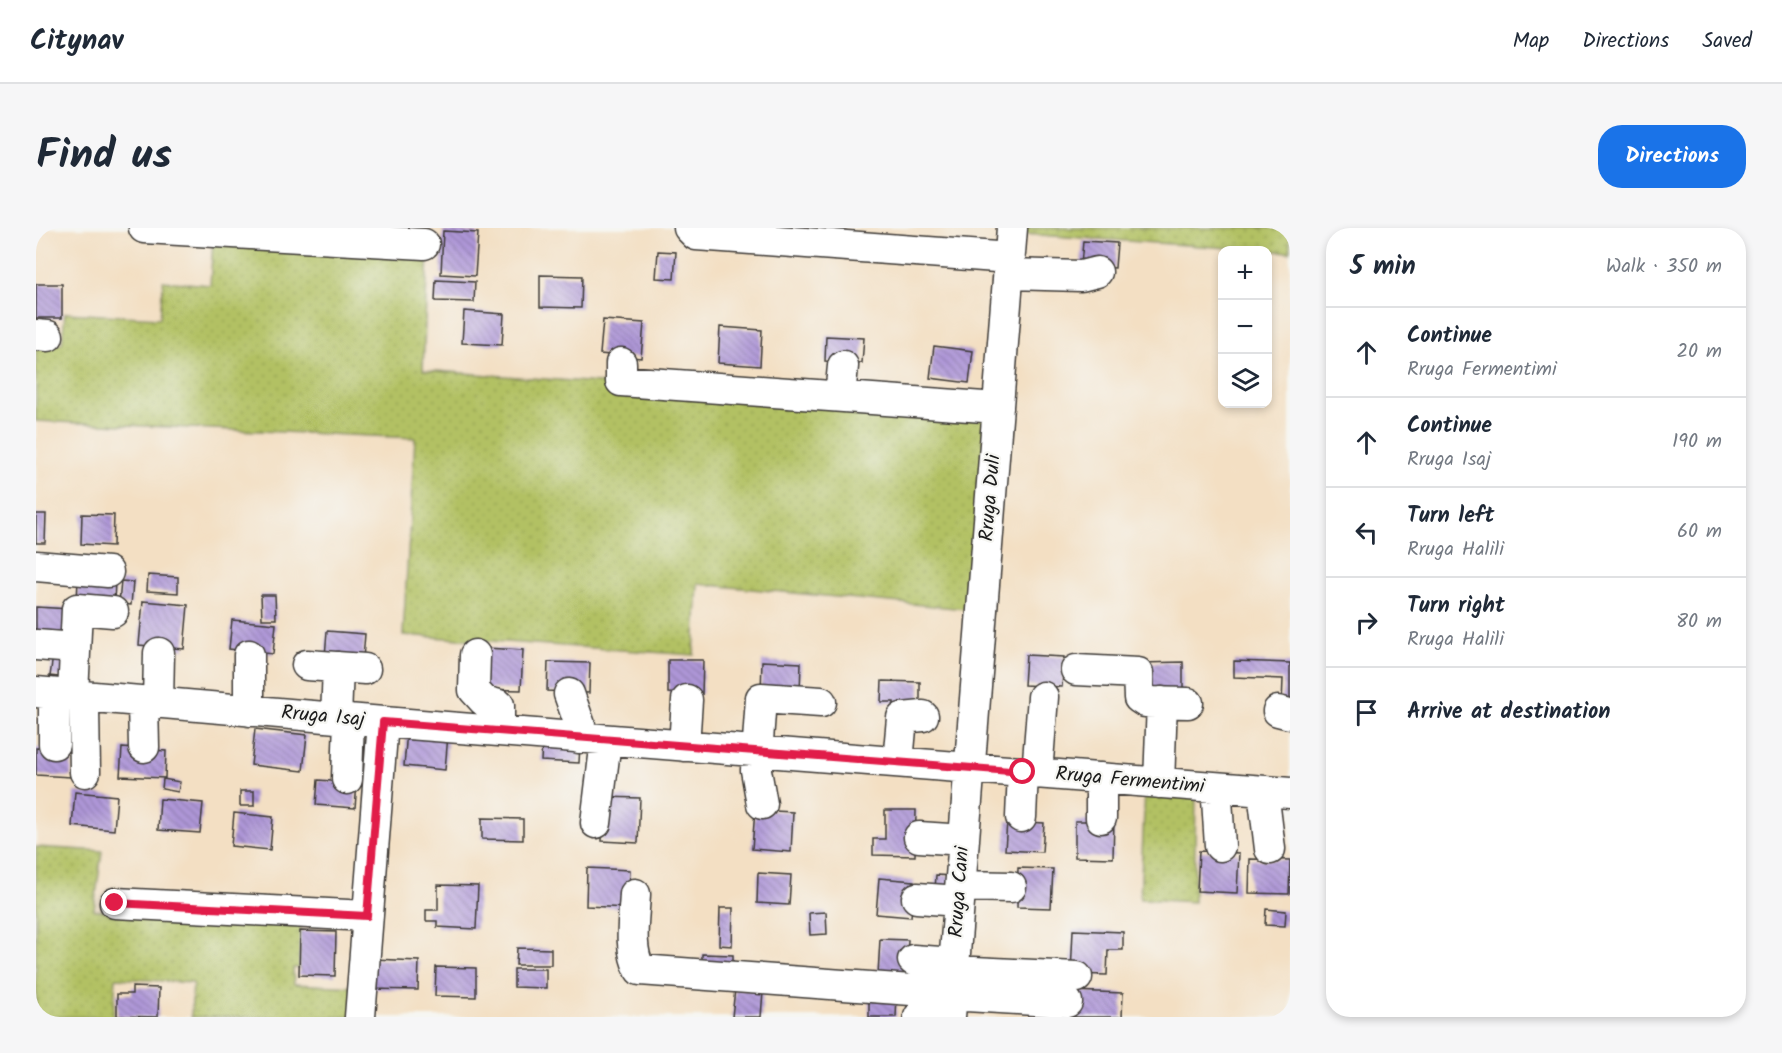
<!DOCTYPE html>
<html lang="en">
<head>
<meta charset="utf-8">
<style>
	body { margin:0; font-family:Kalam,sans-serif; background:#f6f6f7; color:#1f2937 }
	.controls { position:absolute; right:18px; top:18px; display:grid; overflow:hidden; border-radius:12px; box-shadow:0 3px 9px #0003 }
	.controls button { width:54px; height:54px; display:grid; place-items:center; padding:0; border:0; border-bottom:2px solid #e0e1e3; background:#fff; color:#1f2937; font:30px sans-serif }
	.stop { position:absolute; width:18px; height:18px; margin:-14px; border:4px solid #e11d48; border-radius:50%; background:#fff }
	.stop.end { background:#e11d48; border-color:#fff; box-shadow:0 2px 6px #0008 }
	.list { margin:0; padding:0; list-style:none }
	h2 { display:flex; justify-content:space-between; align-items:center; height:78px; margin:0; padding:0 24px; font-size:26px }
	h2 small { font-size:20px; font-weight:400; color:#747a83 }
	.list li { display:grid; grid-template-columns:39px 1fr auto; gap:18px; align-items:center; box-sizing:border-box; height:90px; padding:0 24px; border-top:2px solid #e0e1e3 }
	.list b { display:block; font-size:22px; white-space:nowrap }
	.list p { margin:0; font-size:20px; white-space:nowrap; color:#747a83 }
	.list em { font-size:20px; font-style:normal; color:#747a83 }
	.icon { flex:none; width:33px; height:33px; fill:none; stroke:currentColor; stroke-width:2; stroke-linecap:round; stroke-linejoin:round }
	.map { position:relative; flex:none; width:1254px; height:789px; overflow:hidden; border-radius:24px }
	header { display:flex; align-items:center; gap:36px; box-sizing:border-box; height:84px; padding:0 30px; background:#fff; border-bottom:2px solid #e0e1e3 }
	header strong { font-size:28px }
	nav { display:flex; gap:33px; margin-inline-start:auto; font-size:21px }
	.intro { display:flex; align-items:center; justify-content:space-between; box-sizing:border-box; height:144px; padding:0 36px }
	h1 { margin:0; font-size:42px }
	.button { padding:15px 27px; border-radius:24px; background:#1a73e8; color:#fff; font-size:21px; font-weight:700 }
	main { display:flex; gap:36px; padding:0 36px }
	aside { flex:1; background:#fff; border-radius:24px; box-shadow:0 3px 9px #0003 }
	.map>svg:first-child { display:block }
	.grass { fill:url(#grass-dots); stroke:#676e40; stroke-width:1.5 }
	.building { fill:url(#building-back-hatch) }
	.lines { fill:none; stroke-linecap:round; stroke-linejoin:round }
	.minor-casing { stroke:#3c3935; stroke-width:33 }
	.minor { stroke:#fff; stroke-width:30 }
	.route { stroke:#e11d48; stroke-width:8 }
	.labels { text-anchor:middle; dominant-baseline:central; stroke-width:4.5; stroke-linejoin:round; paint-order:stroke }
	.street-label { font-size:20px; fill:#1c1c1c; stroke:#f6f6f2 }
</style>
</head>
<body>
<header>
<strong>Citynav</strong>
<nav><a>Map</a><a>Directions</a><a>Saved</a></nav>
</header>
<div class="intro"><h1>Find us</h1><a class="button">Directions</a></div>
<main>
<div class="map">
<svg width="1254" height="789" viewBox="0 0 1254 789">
	<defs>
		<pattern id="grass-dots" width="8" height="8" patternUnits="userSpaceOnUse" patternTransform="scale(1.5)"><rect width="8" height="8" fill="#b2c163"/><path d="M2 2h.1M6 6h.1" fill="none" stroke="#98a555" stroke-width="1.8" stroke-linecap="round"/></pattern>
		<pattern id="building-back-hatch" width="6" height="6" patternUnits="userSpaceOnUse" patternTransform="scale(1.5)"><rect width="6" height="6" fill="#af97d8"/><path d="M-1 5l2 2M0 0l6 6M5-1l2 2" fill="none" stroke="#8e7aae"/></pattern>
	</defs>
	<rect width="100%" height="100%" fill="#f6f6f2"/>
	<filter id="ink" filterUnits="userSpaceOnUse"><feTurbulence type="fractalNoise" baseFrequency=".0167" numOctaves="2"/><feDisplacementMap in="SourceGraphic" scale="12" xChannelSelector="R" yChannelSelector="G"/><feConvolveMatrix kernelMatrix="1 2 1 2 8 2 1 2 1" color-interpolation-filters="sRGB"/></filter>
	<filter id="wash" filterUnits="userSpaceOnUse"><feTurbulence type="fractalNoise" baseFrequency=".008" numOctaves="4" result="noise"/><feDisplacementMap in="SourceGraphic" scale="24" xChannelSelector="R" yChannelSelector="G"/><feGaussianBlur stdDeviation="1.35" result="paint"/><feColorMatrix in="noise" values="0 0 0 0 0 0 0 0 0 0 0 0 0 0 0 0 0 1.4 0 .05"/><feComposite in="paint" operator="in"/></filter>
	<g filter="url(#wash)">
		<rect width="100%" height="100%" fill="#f3dfc3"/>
		<path class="grass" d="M989,0H1254V24L988,6Z
			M177,12L392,25L387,142L940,183L949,186L940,382L662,356L658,427L367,407L379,210L0,193V114L26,116L29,85L124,90L127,53L174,57Z
			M1109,562L1160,568L1158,674L1104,671Z
			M0,619L66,623L58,682L265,692V740H257L258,756L320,759L318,789H155L157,755L80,750L77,789H0Z"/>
		<g id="blocks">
			<path class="building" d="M407,3L442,5L439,48L405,46Z
				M1047,13L1081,15L1079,40L1045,38Z
				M622,23L640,24L638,51L620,50Z
				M504,47L546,48L545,80L504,79Z
				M400,52L439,54L438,74L399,73Z
				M0,56H26V90H0Z
				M428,83L468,86L466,117L426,115Z
				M567,92L608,95L605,130L564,126Z
				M684,99L726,102L724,138L682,135Z
				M790,108L828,110L826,135L789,133Z
				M898,118L937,123L933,155L894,150Z
				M0,286H10L9,315H0Z
				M46,286L78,287L77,318L45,316Z
				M112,347L142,349V365L111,363Z
				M42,350L79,352L78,376L41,375Z
				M85,353L97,354L95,377L83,376Z
				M225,367H239L240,391H226Z
				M107,373L152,377L148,421L103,417Z
				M0,379L34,381L32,412L0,410Z
				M196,392L240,396L237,426L193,421Z
				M291,403L329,406L327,431L289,429Z
				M449,420L487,422L485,462L447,461Z
				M990,427L1028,429L1026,459L988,457Z
				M17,428L33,430L31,450L14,448Z
				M632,432H667L666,466L632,465Z
				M726,433L765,435L764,464L725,463Z
				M1198,433L1254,435V476H1246L1247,451L1198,449Z
				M512,434L554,435L553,465L511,463Z
				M1147,434V464L1105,465L1104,435Z
				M846,453L884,454V483H858V474H845Z
				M219,501L271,507L267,543L215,537Z
				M371,503L412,507L409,542L368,538Z
				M506,514L544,516L543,535L505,533Z
				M0,520L36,521L35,549L0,547Z
				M86,520L130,523L129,550L84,548Z
				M127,551L144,554L142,564L126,561Z
				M282,552L321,555L319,580L280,577Z
				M204,563H218V578H204Z
				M39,564L81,568L78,602L36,598Z
				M568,569L604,570L602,615L566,613Z
				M124,571L167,575L164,605L122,602Z
				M719,582L757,584L755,624L716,621Z
				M849,582H880L879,628L837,627V611H849Z
				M198,585L237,589L234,622L195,618Z
				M446,590L487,591V612L446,611Z
				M971,593L1008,595L1006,624L969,622Z
				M1039,593H1078L1077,630L1039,629Z
				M1163,623L1203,625L1201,665L1161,663Z
				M1214,631L1254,632L1253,666L1213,665Z
				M551,640L594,642L592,680L550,678Z
				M982,640L1017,641L1015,680L981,679Z
				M722,645L755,647L753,677L721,675Z
				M900,647L918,648V663L899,662Z
				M843,650L878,653L875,689L840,686Z
				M402,657L442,658L440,701L401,699V693H390V682H402Z
				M684,680H697L696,718L683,717Z
				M1230,681L1250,683L1249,698L1229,697Z
				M790,684L791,706L774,707L773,685Z
				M1037,702L1087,704V722H1072L1071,747L1035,746Z
				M264,703L300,704L299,748L263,747Z
				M844,711L872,712L870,749L842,747Z
				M481,720L515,721V737H480Z
				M666,726L697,727V740L666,739Z
				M337,731L383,733L382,762L335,761Z
				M400,739L440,740V769L399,768Z
				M478,741H510V760L478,759Z
				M96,759L123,760L122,789L81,788V766H96Z
				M699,761L727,763L725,789H696Z
				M1036,763L1087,765L1086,789H1035Z
				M833,767L861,768L860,789H833Z"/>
		</g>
	</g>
	<g filter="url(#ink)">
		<use href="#blocks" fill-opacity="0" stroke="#3c3935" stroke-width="1.5"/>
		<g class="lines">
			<defs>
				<path id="minor" d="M108,0L388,16
					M653,0L660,7L974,30
					M973,46L1045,48L1061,44
					M0,107L12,108
					M585,135V153L962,180
					M804,168L807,138
					M0,338L72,344
					M0,417L26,419
					M439,427L438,462L448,473L463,477V503
					M271,437L329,441
					M1040,442L1102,445L1103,470L1109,474L1152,475
					M0,464L347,494L1254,565
					M533,466L544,497L543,510
					M37,467L41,381L77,384
					M45,468L48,479L49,544
					M107,474L108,519
					M122,475L123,425
					M213,483V427
					M1242,483L1254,486
					M300,490L302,439
					M18,516V466
					M648,518L651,472
					M862,534L866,490L887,488
					M1001,545L1007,469
					M1065,550V590
					M311,551L313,491
					M1123,555L1126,474
					M1182,560L1181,571L1184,618
					M1227,563L1234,621
					M726,576L720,542L725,470L785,474
					M985,589L987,544
					M560,595L570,512
					M883,609L928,612
					M925,658L975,659
					M599,666C598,691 592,719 604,742L916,765L930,768L1031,774
					M881,670L923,673
					M79,675L331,688
					M877,732L918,735
					M918,743L1041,749
					M324,789L347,494
					M883,789L906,776L916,765
					M914,789L976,0"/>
			</defs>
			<use href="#minor" class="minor-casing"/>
			<use href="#minor" class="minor"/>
		</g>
	</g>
	<g class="lines" filter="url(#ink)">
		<path class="route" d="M79,675L331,688L347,494L987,544"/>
	</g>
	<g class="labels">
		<g class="street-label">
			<text transform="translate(955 270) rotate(-85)">Rruga Duli</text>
			<text transform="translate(287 489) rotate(5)">Rruga Isaj</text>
			<text transform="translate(1094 553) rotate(5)">Rruga Fermentimi</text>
			<text transform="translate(924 664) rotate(-86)">Rruga Cani</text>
		</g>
	</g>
</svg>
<div class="controls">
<button>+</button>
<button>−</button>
<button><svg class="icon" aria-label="layers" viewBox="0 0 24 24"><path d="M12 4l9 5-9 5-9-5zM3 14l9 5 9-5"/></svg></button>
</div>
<div class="stop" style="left:987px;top:544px"></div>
<div class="stop end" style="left:79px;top:675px"></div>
</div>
<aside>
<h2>5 min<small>Walk · 350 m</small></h2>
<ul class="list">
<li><svg class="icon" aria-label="ahead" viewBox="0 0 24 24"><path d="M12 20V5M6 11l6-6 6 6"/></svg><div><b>Continue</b><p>Rruga Fermentimi</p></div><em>20 m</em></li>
<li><svg class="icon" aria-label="ahead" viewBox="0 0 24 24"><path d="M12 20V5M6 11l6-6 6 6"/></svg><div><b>Continue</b><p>Rruga Isaj</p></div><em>190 m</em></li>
<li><svg class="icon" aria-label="left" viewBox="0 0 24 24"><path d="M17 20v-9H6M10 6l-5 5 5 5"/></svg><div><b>Turn left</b><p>Rruga Halili</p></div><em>60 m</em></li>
<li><svg class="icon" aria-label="right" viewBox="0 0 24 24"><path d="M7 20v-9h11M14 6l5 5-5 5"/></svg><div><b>Turn right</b><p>Rruga Halili</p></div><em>80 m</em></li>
<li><svg class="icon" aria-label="arrive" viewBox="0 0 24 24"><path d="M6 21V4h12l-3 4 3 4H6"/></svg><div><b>Arrive at destination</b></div></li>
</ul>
</aside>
</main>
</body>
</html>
